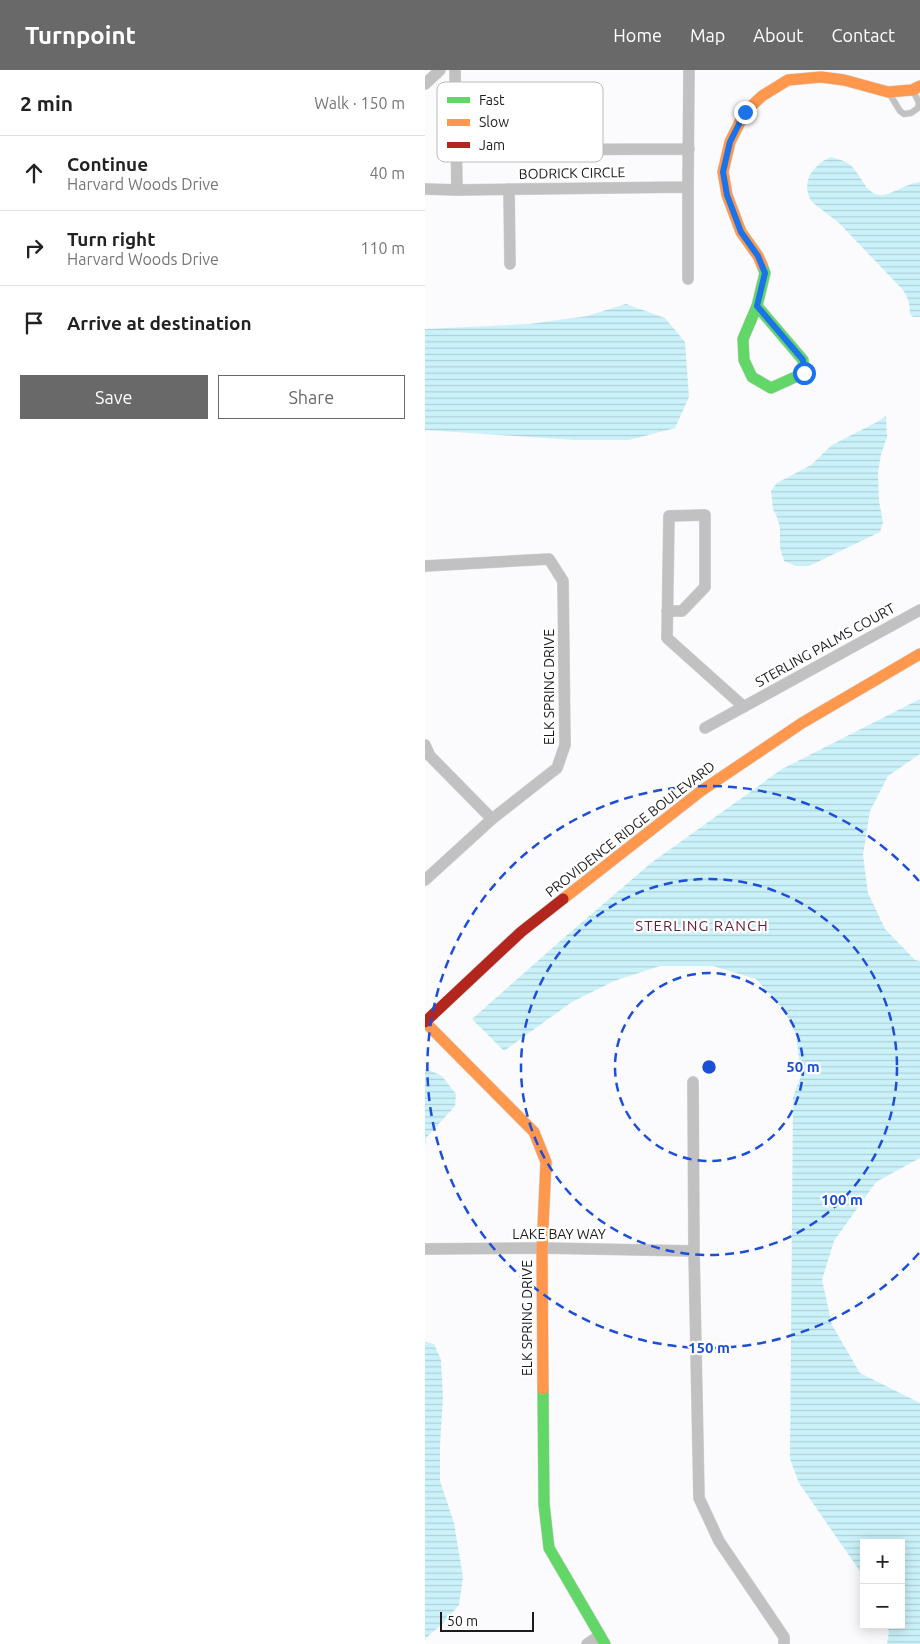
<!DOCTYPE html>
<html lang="en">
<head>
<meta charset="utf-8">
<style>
	body { margin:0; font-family:Ubuntu,sans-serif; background:#f6f6f6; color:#222 }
	.controls { position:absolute; right:15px; bottom:15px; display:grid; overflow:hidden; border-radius:0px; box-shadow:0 2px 12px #0003 }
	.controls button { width:45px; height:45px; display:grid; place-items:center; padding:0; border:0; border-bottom:1px solid #e0e0e0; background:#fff; color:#222; font:25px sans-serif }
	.scale { position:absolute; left:15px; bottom:12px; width:94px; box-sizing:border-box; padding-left:5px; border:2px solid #1c1b1c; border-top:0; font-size:14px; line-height:18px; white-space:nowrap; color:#1c1b1c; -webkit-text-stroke:4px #fff; paint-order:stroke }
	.stop { position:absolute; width:15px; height:15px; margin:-11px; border:4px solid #1a73e8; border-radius:50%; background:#fff }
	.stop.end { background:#1a73e8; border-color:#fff; box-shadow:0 1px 5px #0008 }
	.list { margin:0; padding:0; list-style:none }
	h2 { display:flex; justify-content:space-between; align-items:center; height:65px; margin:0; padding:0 20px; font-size:21px }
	h2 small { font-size:16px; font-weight:400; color:#767676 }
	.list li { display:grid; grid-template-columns:32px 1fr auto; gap:15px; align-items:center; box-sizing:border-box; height:75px; padding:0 20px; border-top:1px solid #e0e0e0 }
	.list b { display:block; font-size:19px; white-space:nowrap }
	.list p { margin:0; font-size:16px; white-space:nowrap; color:#767676 }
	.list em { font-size:16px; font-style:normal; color:#767676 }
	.actions { display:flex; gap:10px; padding:15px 20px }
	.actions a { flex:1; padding:11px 0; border:1px solid #6a696a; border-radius:0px; text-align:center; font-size:18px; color:#6a696a }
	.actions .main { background:#6a696a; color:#fff }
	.icon { flex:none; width:28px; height:28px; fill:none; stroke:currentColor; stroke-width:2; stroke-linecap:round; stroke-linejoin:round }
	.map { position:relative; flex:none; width:495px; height:1574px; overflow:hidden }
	header { display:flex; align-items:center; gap:30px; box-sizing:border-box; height:70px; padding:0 25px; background:#6a696a; color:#fff }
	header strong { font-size:24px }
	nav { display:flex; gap:28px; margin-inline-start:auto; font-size:18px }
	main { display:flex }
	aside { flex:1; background:#fff }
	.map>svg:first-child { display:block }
	.water { fill:url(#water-rules) }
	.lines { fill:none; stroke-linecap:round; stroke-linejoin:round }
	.lane-casing { stroke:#d7d6d8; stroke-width:7 }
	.street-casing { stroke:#d7d6d8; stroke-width:12 }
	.fast-casing { stroke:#d7d6d8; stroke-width:12 }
	.slow-casing { stroke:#d7d6d8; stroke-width:12 }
	.jam-casing { stroke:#d7d6d8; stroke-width:12 }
	.lane { stroke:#c1c1c1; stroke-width:5.5 }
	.street { stroke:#c1c1c1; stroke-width:11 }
	.fast { stroke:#63d668; stroke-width:11 }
	.slow { stroke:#ff974d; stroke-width:11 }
	.jam { stroke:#b3261e; stroke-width:11 }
	.route { stroke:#1a73e8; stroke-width:6 }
	.ring { fill:none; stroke:#1d4ed8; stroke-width:2.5; stroke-dasharray:9 6 }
	.labels { text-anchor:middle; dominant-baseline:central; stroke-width:4.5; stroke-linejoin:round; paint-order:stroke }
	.street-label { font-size:14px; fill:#1c1b1c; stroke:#fff }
	.neighbourhood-label { font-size:15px; letter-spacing:1px; fill:#631f35; stroke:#fff }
	.key { fill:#fff; stroke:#bbb; stroke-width:1 }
	.key-label { font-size:14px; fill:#1c1b1c }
	.centre { fill:#1d4ed8; stroke:#fff; stroke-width:2.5 }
	.ring-label { font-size:15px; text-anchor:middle; font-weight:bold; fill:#1d4ed8; stroke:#fff; stroke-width:4.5; stroke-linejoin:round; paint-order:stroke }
</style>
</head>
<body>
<header>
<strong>Turnpoint</strong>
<nav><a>Home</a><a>Map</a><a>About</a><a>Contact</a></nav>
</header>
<main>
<aside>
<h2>2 min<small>Walk · 150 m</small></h2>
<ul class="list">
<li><svg class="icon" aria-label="ahead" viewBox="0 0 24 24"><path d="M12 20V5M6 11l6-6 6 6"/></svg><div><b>Continue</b><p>Harvard Woods Drive</p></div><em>40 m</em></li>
<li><svg class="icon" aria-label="right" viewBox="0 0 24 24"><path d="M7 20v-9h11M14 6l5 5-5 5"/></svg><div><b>Turn right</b><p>Harvard Woods Drive</p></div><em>110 m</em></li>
<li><svg class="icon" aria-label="arrive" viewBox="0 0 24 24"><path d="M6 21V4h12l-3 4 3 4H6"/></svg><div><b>Arrive at destination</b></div></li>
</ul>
<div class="actions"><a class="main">Save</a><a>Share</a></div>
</aside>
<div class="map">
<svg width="495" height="1574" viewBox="0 0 495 1574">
	<defs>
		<pattern id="water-rules" width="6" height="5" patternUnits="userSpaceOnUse" patternTransform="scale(1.25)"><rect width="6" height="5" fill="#cbf2fa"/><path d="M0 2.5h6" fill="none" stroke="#aecfd6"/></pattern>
	</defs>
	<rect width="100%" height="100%" fill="#fbfafc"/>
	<path class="water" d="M406,87C412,89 418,90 424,94C435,102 440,123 454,125C463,127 482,113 495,112V247H488L485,244C485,234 483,228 478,220L414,153L387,132C375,114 387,95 406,87Z
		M201,234L240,248L260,272L264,327L250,358L204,370H149L0,360V259L104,254L162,246Z
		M461,346L462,367L456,384L453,403L454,431L458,452L455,462L384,496H371L359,491L355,478V458L352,447L348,439L346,421L352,413L386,395L407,375L452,352Z
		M495,629V684L463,706L445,741L438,785L443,823L460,859L490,890L495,891V1088L451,1112L409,1171L397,1210L407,1255L435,1303L495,1333V1574H462L464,1561L461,1555H476V1473H439V1507L374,1413L365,1389L368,1027L376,1006L371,964L359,940L331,909L288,896H235L189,911L147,932L79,981L47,949L141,866L226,793L357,699Z
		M0,998L17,1006L31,1024L30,1036L1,1068L0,1077Z
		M0,1272L9,1274L16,1290L18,1327L15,1375V1411L29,1453L38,1507L34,1535L18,1553L0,1569Z"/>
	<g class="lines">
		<defs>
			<path id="lane" d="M464,23L475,41L479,44L486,43L493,38L494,33L488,20"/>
			<path id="street" d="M30,0L32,120L263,117L264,0
				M0,14L15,0
				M31,80L264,79
				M0,119L32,120
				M84,119L85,194
				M263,209V117
				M0,496L124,489L138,511L140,675L132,698L67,749L0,810
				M242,541H257L280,517V445L244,446L242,568L319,637
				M280,658L495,540
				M0,675L5,686L67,749
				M268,1012L269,1181L274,1428L294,1471L359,1567V1574
				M0,1179L117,1178L269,1181
				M162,1574L174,1566"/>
			<path id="fast" d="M332,236L378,290L379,303L346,318L327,307L319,290L318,269L332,236L340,203L337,195
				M118,1319L119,1434L124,1478L180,1574"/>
			<path id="slow" d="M337,195L333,186L316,162L302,125L298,102L305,72L320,42L337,26L363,10L396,7L419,10L463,22L487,20L495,16
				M138,829L276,721L377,653L495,584
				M0,952L109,1062L121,1092L117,1178L118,1319"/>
			<path id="jam" d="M0,952L96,862L138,829"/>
		</defs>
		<use href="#lane" class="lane-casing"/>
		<use href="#street" class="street-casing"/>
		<use href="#fast" class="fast-casing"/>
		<use href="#slow" class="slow-casing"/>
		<use href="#jam" class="jam-casing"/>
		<use href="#lane" class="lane"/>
		<use href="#street" class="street"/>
		<use href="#fast" class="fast"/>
		<use href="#slow" class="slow"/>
		<use href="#jam" class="jam"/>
	</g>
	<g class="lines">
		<path class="route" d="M320,42L305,72L298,102L302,125L316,162L333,186L340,203L332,236L378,290L379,303"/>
	</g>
	<g class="ring">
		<circle cx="284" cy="997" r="94"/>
		<circle cx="284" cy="997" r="188"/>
		<path d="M494 1183A281 281 0 1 1 494 811"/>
	</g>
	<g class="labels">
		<g class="street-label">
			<text transform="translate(147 103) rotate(-1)">BODRICK CIRCLE</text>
			<text transform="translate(400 575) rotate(-29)">STERLING PALMS COURT</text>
			<text transform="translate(124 617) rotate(-90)">ELK SPRING DRIVE</text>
			<text transform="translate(205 759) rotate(-38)">PROVIDENCE RIDGE BOULEVARD</text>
			<text x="134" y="1164">LAKE BAY WAY</text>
			<text transform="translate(102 1248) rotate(-90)">ELK SPRING DRIVE</text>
		</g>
		<g class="neighbourhood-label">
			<text x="277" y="855">STERLING RANCH</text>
		</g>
	</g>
	<rect x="12" y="12" width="166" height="80" rx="8" class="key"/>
	<rect x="22" y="27" width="23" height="6" fill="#63d668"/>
	<rect x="22" y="49" width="23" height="7" fill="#ff974d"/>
	<rect x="22" y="72" width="23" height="6" fill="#b3261e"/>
	<g class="key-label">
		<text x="54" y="35">Fast</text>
		<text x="54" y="57">Slow</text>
		<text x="54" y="80">Jam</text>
	</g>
	<circle cx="284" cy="997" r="8" class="centre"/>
	<g class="ring-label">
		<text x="378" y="1002">50 m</text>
		<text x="417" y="1135">100 m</text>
		<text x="284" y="1283">150 m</text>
	</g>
</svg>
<div class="controls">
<button>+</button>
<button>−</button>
</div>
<div class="scale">50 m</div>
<div class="stop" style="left:379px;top:303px"></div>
<div class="stop end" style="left:320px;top:42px"></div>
</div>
</main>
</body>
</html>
